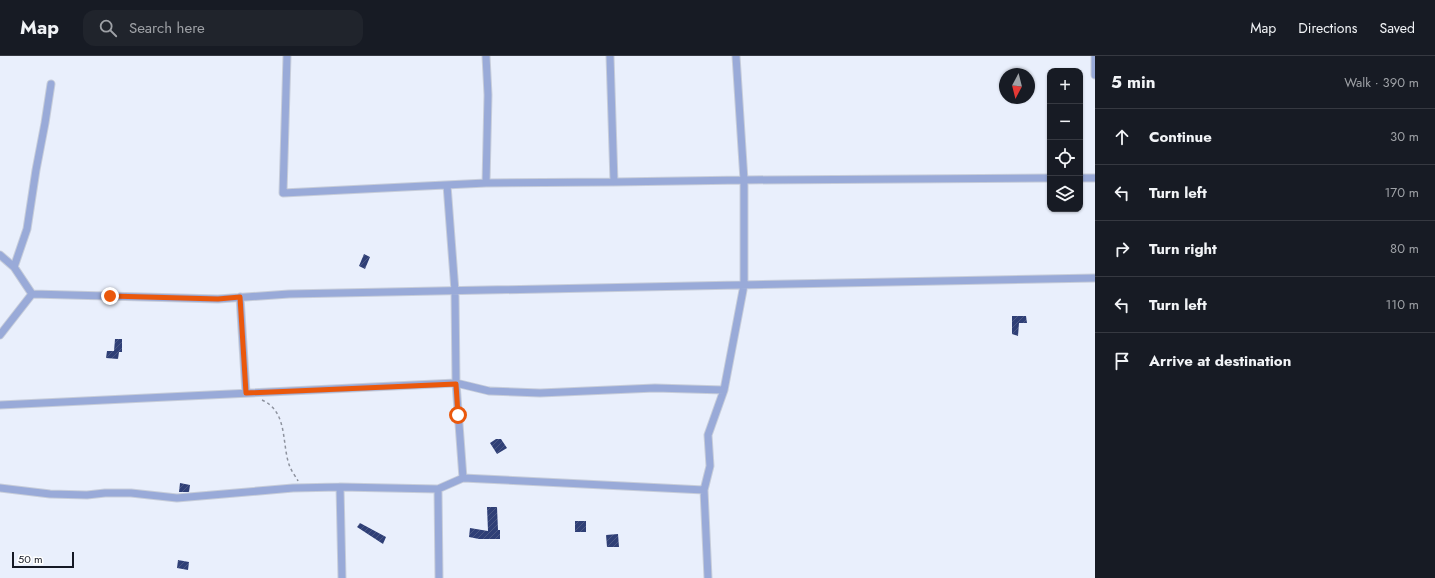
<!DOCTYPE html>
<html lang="en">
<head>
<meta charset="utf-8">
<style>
	body { margin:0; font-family:Jost,sans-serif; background:#20242c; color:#f1f3f6 }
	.controls { position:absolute; right:12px; top:12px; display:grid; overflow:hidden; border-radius:8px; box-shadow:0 1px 3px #0004 }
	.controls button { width:36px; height:36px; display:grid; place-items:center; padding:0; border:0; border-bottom:1px solid #363941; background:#171b24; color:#f1f3f6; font:20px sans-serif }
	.compass { position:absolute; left:999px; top:12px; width:36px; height:36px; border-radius:50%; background:#171b24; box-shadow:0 1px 3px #0004; rotate:187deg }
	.scale { position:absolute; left:12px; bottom:10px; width:62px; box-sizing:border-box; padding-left:4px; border:2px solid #151925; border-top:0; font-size:11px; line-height:14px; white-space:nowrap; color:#151925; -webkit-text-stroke:3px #fff; paint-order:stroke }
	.stop { position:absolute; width:12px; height:12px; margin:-9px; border:3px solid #ea580c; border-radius:50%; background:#fff }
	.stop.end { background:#ea580c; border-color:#fff; box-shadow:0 1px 4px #0008 }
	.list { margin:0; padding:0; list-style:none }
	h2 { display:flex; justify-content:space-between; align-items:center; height:52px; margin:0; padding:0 16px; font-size:17px }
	h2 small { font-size:13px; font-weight:400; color:#9ea1a6 }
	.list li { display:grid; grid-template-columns:26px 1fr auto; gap:12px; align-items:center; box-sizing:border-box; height:56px; padding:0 16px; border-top:1px solid #363941 }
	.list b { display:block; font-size:15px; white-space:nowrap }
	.list em { font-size:13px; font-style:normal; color:#9ea1a6 }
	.icon { flex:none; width:22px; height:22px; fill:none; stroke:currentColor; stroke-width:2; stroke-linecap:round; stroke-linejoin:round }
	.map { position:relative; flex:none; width:1095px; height:522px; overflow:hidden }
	header { display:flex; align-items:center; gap:24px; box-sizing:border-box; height:56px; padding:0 20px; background:#171b24; border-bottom:1px solid #363941 }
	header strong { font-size:19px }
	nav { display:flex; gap:22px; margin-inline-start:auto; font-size:14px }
	.search { width:280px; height:36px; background:#20242c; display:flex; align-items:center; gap:10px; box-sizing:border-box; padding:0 14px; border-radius:12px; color:#9ea1a6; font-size:15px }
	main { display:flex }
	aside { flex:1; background:#171b24 }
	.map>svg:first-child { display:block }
	.building { fill:url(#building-hatch) }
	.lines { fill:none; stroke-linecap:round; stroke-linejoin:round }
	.minor-casing { stroke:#c7cdda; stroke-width:9 }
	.path { stroke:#8d929e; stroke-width:1.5; stroke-dasharray:3 3; stroke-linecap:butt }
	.minor { stroke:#99aad8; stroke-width:7 }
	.route { stroke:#ea580c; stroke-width:5 }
</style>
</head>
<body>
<header>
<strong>Map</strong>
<div class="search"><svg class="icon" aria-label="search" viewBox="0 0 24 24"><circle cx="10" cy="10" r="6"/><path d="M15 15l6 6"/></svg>Search here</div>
<nav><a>Map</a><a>Directions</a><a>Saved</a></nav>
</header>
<main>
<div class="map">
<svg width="1095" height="522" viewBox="0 0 1095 522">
	<defs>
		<pattern id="building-hatch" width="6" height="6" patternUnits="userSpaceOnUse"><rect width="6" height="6" fill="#2f3f76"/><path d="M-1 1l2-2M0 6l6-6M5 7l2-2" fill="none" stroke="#4b5884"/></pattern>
	</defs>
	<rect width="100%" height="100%" fill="#e9effc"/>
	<path class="building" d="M364,198L370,201L365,213L359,210Z
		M1012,260H1026L1027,267H1019L1018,280L1012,278Z
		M115,283H122V296H119L118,303L106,302L107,295H116H114Z
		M496,383H501L507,392L497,398L490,387Z
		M180,427L190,429L189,436H179Z
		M487,451H497L498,474H500V483H479L469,481L470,472L488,475Z
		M575,465H586V476H575Z
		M360,467L386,481L383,488L357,471Z
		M618,478L619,491H607L606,479Z
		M178,504L189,506L188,514L177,512Z"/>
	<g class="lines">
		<defs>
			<path id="minor" d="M287,0L283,137L486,127L614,126L744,124V229L724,334L708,379L710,410L704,434L708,522
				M486,0L488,39L486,127
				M610,0L614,126
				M736,0L744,124L1050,122
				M1095,0V19
				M1080,122H1095
				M447,129L455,235L456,327L463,422
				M0,199L14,211L32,238L218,243L289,238L1095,222
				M14,211L27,173L36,114L45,67L51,28
				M240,241L246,337
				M0,279L32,238
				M0,349L456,327L489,335L540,337L655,332L724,334
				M340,431L342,522
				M0,432L50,438L87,439L105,437H131L177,442L293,432L340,431L438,433L463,422L704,434
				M438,433L439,522"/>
		</defs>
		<use href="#minor" class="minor-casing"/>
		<path class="path" d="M262,344C289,356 281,389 290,411C292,416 296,421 298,425"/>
		<use href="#minor" class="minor"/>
	</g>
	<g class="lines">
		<path class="route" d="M110,240L218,243L240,241L246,337L456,328L458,359"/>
	</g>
</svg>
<div class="controls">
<button>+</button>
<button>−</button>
<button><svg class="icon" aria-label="locate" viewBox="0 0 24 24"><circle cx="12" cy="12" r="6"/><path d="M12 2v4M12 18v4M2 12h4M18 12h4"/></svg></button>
<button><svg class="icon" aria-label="layers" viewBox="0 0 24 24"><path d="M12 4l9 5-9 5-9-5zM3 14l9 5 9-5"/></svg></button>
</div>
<svg class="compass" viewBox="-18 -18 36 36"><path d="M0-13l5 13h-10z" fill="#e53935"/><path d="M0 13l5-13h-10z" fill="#9ea1a6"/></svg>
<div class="scale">50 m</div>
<div class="stop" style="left:458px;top:359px"></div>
<div class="stop end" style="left:110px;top:240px"></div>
</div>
<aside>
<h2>5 min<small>Walk · 390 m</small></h2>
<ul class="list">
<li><svg class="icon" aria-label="ahead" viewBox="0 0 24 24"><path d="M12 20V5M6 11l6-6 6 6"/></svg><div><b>Continue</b></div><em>30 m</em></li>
<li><svg class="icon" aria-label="left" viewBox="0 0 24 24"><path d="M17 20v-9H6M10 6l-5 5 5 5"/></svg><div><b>Turn left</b></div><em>170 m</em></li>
<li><svg class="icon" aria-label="right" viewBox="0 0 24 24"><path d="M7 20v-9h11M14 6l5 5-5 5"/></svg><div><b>Turn right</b></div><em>80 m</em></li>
<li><svg class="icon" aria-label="left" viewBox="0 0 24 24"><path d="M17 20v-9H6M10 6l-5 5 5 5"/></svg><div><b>Turn left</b></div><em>110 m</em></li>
<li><svg class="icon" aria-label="arrive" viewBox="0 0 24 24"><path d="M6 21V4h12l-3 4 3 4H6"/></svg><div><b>Arrive at destination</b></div></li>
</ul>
</aside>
</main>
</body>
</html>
